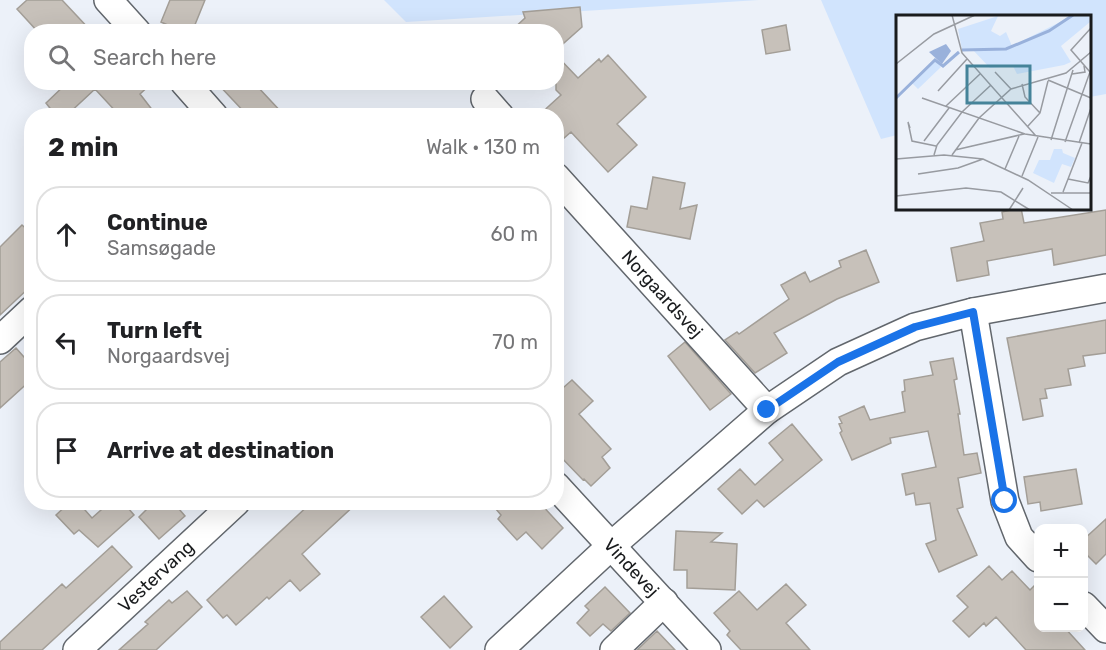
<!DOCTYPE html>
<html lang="en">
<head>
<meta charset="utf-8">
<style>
	body { margin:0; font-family:Rubik,sans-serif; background:#f6f6f6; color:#202124 }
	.controls { position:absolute; right:18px; bottom:18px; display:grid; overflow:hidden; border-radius:12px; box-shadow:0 6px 24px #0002 }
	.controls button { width:54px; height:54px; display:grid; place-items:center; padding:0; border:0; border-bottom:2px solid #e0e0e0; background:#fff; color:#202124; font:30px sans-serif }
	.stop { position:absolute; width:18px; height:18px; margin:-14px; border:4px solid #1a73e8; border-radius:50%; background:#fff }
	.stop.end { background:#1a73e8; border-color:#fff; box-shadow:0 2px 6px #0008 }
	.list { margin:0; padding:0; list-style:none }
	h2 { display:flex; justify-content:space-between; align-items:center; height:78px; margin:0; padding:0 24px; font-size:26px }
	h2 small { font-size:20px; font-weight:400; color:#757577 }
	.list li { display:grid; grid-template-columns:39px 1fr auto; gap:18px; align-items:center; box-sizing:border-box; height:96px; margin:0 12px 12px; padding:0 12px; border:2px solid #e0e0e0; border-radius:24px }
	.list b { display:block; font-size:22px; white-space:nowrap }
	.list p { margin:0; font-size:20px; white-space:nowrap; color:#757577 }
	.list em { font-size:20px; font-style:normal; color:#757577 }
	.icon { flex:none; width:33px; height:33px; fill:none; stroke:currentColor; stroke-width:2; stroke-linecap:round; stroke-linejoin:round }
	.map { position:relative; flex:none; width:1106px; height:650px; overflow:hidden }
	.search { position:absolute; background:#fff; box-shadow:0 6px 24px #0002; left:24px; top:24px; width:540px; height:66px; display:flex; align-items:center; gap:15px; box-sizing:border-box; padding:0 21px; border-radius:24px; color:#757577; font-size:22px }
	.panel { position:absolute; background:#fff; box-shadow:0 6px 24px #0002; left:24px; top:108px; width:540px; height:402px; border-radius:24px }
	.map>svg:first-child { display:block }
	.green { fill:#d1e4fd }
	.building { fill:#c7c1ba; stroke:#a39e97; stroke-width:1.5 }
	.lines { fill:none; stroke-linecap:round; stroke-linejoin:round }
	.minor-casing { stroke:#62676d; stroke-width:30 }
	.minor { stroke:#fff; stroke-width:27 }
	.route { stroke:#1a73e8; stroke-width:8 }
	.labels { text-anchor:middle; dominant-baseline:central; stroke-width:4.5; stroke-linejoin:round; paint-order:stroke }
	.street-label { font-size:18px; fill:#191b1d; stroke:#fefefe }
	.inset-river { fill:none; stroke:#99b1db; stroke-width:3 }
	.inset-road { fill:none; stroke:#989ba1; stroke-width:1.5 }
	.view { fill:#458399; fill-opacity:0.15; stroke:#458399; stroke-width:3 }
	.inset-edge { fill:none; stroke:#191b1d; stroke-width:3 }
</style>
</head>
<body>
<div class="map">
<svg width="1106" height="650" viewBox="0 0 1106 650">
	<rect width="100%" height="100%" fill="#ecf1f9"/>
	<path class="green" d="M384,0H759L406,22Z
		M821,0H1106V94L1090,97V16H898L897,135L881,139Z"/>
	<path class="building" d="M27,0H62L92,32H38L17,9Z
		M170,0H205L192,32H183L161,22Z
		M580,7L582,27L556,50V32H510L525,18L523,12Z
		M786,25L790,50L766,54L762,30Z
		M556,55L578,78L599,59L601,62L608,55L646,97L617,124L637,145L608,172L571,132L556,145V116H538L561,95L556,90Z
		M68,82H153L140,94L157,116H120L95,89L66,116H56L46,103Z
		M216,82H259L256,85L285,116H248Z
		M653,177L685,183L680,209L697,205L690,239L627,227L631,206L647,209Z
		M1019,208H1021L1024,223L1106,210V255L1054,265L1052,249L987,261L989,275L957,281L951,248L984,241L980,223L1003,219L1002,212Z
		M22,225L32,234V285L0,315V247Z
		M866,250L879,282L837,299L774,333L787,353L755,373L725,340L737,332L739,334L789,299L781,285L805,272L810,282L841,267L839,261Z
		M1106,320V353L1083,356L1085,366L1068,369L1071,385L1045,389L1047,398L1040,399L1043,416L1023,420L1007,338Z
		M685,342L731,394L710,410L668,356Z
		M16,348L32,366V379L0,408V362Z
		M953,358L957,379L954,380L960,414H958L964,455L977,453L981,473L958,478L963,507L957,509L977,555L939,572L926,544L936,540L930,503L916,505L914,493L906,495L902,474L936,467L928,431L890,438L891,443L852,460L840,433L842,431L839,424L842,423L839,417L864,406L870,420L905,412L902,392L905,391L904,380L933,375L930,362Z
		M572,380L593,401L579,414L611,449L602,457L610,468L591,486L584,479L583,480L556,452V394Z
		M792,424L822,460L764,507L757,500L742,514L718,489L740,469L755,485L783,460L769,443Z
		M1076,469L1082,504L1041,511L1040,502L1028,504L1024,477Z
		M70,502H78L92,518L110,502H123L134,515L98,547L79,530L74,534L56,515Z
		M154,502H173L185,516L159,539L139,517Z
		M312,502H358L302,554L320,574L300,591L290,580L269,599L267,597L236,625L227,615L223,618L207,600Z
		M490,502H539L563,528L542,549L526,532L517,540L498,519L501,515Z
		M1106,519V554L1096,564L1083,551V540Z
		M676,531L722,533L711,542L737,544L735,590L687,588V570H674Z
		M112,546L132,567L42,650H0V642L62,584L66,588Z
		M989,566L1002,580L1012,571L1030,590L1038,582V627H1064L1085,650H1026L996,617L986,626L984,623L969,637L953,621L968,607L957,596Z
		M786,584L806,605L786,623L810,650H741L727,635L730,631L714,613L739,591L757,610Z
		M605,587L630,613L611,631L603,624L590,636L577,623L589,610L585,606Z
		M187,591L202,607L156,650H119L148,624L145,622L169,600L172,603Z
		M444,596L472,627L450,648L421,617Z
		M657,631L675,650H637Z"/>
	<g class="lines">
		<defs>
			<g id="minor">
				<path d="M108,0L137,32"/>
				<path d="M184,82L214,116"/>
				<path d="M485,99L500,116"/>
				<path id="s1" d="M556,177L767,410"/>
				<path d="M973,312L1005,501L1019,537L1038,558"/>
				<path d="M0,340L32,310"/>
				<path id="s2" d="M556,486L707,650"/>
				<path d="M1084,606L1106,629"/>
				<path id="s3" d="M77,650L236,502"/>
				<path d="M499,650L612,545L767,410L838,362L915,327L973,312L1106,288"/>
				<path d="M614,650L664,602"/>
			</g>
		</defs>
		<use href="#minor" class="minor-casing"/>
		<use href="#minor" class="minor"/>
	</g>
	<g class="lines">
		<path class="route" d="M767,410L838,362L915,327L973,312L1005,501"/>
	</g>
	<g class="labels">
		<g class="street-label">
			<text stroke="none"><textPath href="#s1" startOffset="158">Norgaardsvej</textPath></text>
			<text stroke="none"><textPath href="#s2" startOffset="111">Vindevej</textPath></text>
			<text stroke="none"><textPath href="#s3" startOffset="108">Vestervang</textPath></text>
		</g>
	</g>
	<g transform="translate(896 15)">
		<rect width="195" height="195" fill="#ecf1f9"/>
		<path d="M178,0H193L194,7L165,31L175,47L168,50L121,59L117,51L94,53L76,34L66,35L62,14L102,1L95,16L104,21L110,17L116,31ZM39,45L45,52L22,74L15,67ZM158,134H166L167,138L179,143L175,152L166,149L158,168L137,158L143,145H154Z" fill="#d1e4fd"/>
		<path d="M50,29L55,36L46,49L33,37Z" fill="#99b1db"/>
		<path class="inset-river" d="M66,35L110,34L153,16L177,0M0,83L39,45L47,51L63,37"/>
		<path class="inset-road" d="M56,0L66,38L140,121M0,49L38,19L79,0M99,57L115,74M176,59L189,57L188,51M152,65L195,83M126,69L129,82L144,98M42,76L71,44M26,83L129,119L195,129M50,91L84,59M132,111L144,98L152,66M14,113L12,107L16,126L40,131M155,125L177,55M28,126L53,93M169,127L194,57L175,35L195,13M183,128L195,93M59,135L128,119M38,140L41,130L66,97L95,70M56,140L83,103L115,74L170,58L195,37M0,144L48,140L87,144L132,165L177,195M109,154L123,121M22,159L62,153L87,144M126,161L142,122M172,164L192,168L195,161M167,177L186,128M155,178H195M0,181L70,173L105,177L134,195M113,195L127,173"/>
		<path class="view" d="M71,51H134V88H71Z"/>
		<rect width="195" height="195" class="inset-edge"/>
	</g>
</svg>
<div class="controls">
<button>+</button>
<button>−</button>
</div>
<div class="stop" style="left:1005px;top:501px"></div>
<div class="stop end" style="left:767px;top:410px"></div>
<div class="search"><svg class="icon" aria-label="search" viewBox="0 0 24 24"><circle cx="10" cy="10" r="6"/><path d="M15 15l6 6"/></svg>Search here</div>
<section class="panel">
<h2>2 min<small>Walk · 130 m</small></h2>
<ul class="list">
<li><svg class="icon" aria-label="ahead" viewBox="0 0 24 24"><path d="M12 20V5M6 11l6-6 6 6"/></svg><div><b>Continue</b><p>Samsøgade</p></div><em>60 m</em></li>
<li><svg class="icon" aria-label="left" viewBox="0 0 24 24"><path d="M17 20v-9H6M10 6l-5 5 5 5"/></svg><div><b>Turn left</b><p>Norgaardsvej</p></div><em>70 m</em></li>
<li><svg class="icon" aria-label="arrive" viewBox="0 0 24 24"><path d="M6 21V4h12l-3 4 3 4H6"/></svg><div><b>Arrive at destination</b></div></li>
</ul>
</section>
</div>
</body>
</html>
